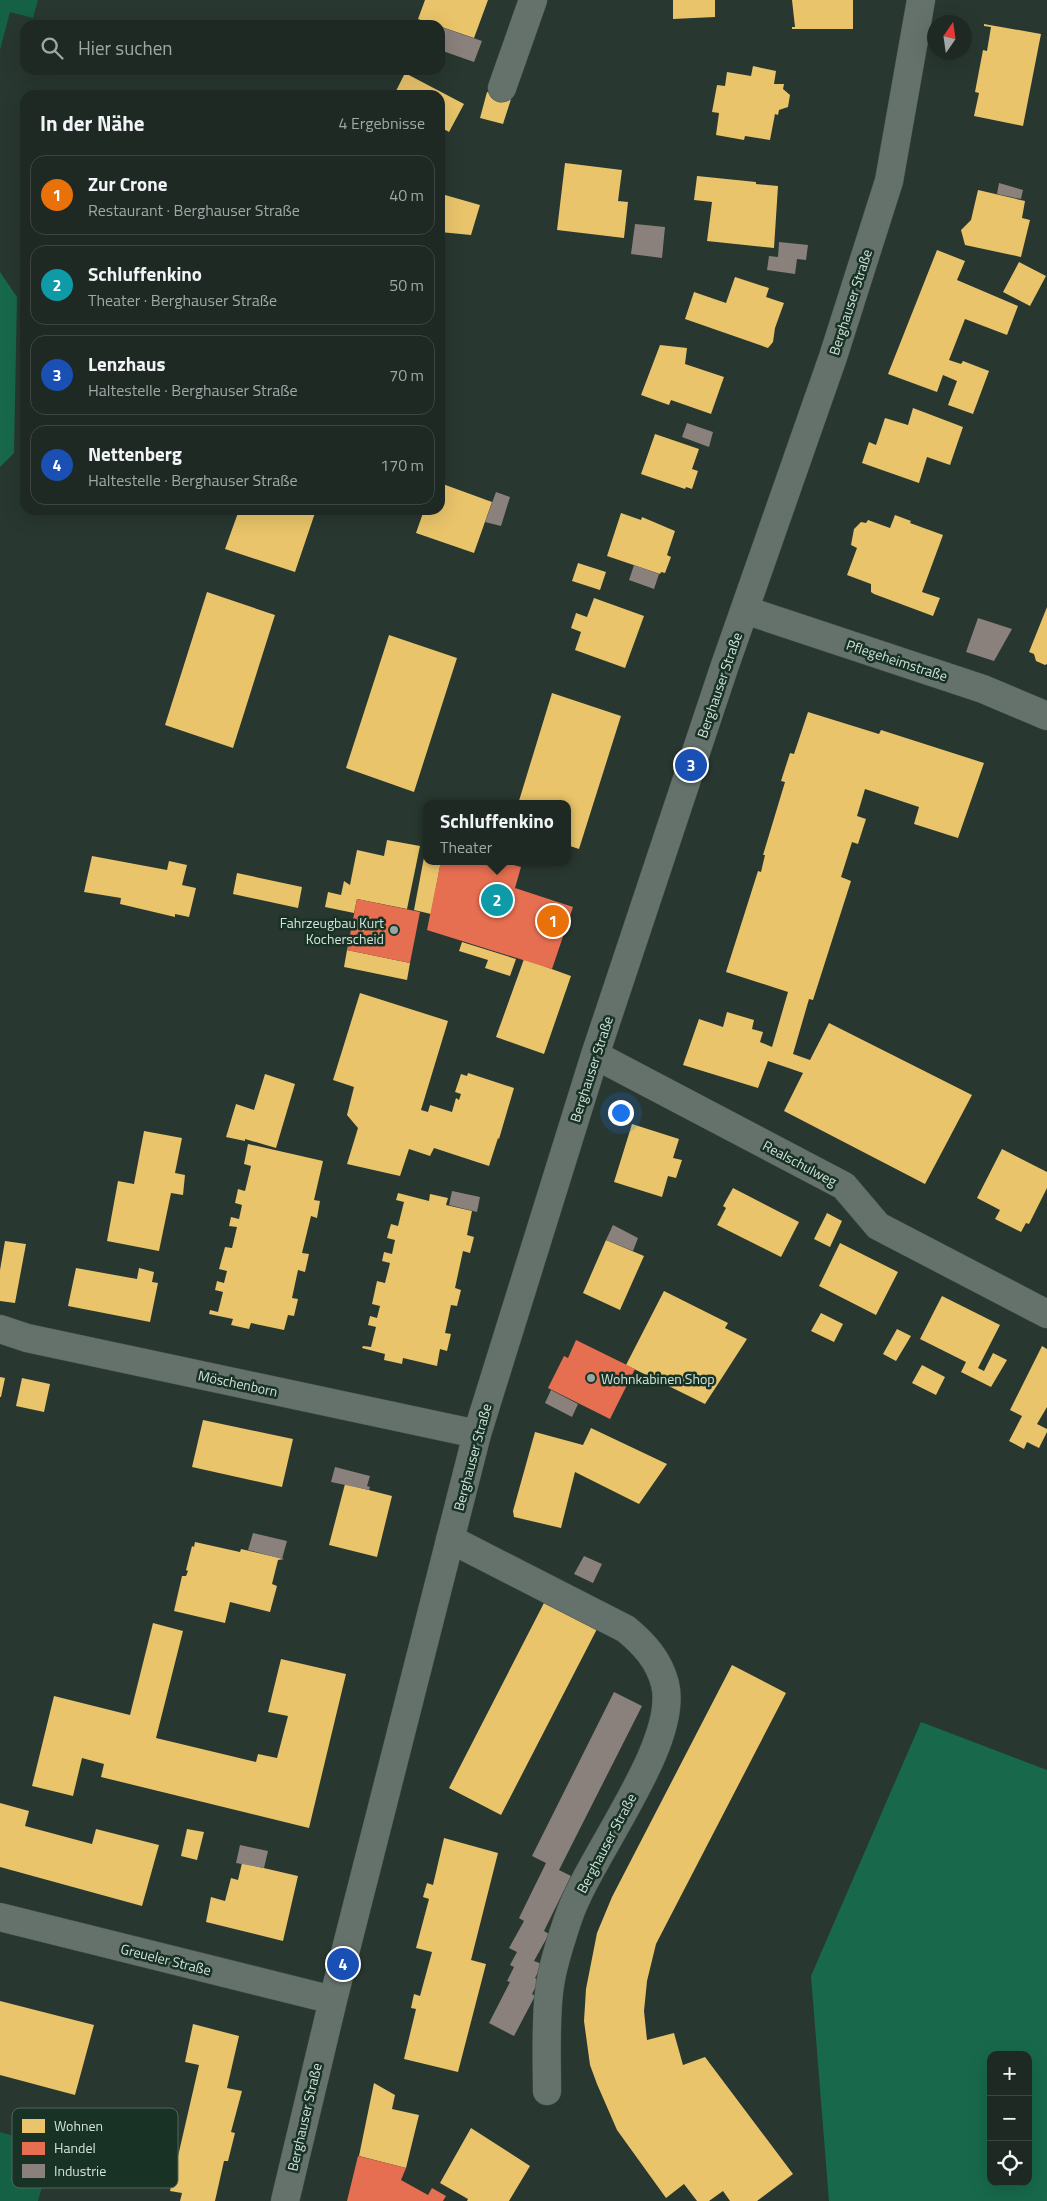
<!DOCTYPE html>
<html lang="de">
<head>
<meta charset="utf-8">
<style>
	body { margin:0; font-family:"Titillium Web",sans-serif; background:#2b3531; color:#f1f3f6 }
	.controls { position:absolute; right:15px; bottom:15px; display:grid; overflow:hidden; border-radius:10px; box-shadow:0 5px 20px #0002 }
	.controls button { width:45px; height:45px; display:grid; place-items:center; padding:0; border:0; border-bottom:1px solid #3c4541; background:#1e2924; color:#f1f3f6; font:25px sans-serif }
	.compass { position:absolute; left:927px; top:15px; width:45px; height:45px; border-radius:50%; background:#1e2924; box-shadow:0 5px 20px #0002; rotate:13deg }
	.you { position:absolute; left:620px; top:1112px; width:18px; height:18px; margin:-12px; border:4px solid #fff; border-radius:50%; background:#1a73e8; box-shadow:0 0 0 8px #1a73e833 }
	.badge { display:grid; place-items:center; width:32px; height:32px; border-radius:50%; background:#95b2f1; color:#fff; font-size:16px; font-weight:700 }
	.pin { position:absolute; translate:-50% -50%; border:2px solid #fff; box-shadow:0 1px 5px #0006 }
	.popup { position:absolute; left:423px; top:800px; width:148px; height:65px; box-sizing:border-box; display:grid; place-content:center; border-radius:10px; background:#1e2924; filter:drop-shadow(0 1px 4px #0005); font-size:16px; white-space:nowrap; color:#a1a6a6 }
	.popup b { font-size:19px; color:#f1f3f6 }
	.popup::after { content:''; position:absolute; left:50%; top:100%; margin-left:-10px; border:10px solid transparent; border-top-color:#1e2924 }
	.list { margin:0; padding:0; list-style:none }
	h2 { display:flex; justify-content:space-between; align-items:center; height:65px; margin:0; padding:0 20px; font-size:21px }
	h2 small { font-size:16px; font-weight:400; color:#a1a6a6 }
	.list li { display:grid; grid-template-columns:32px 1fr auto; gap:15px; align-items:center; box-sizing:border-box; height:80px; margin:0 10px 10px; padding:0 10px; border:1px solid #3c4541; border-radius:15px }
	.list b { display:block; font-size:19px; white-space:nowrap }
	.list p { margin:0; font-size:16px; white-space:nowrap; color:#a1a6a6 }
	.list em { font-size:16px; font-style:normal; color:#a1a6a6 }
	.icon { flex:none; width:28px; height:28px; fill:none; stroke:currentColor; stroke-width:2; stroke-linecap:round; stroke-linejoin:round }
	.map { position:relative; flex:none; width:1047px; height:2201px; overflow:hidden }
	.search { position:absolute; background:#1e2924; box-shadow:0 5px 20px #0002; left:20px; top:20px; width:425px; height:55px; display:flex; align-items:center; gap:12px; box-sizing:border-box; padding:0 18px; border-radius:15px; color:#a1a6a6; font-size:19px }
	.panel { position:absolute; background:#1e2924; box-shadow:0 5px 20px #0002; left:20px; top:90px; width:425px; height:425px; border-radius:15px }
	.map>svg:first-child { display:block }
	.green { fill:#146145 }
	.forest { fill:#18694c; fill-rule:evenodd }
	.homes { fill:#e9c46a }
	.shops { fill:#e76f51 }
	.industry { fill:#8a817c }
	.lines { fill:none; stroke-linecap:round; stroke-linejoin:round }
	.minor-casing { stroke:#47544e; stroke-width:29 }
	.minor { stroke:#65726c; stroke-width:28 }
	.poi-dot { fill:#97a69e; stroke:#183226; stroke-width:2 }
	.labels { text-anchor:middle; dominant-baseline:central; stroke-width:5; stroke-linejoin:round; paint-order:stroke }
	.street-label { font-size:14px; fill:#d3e2da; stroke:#183226 }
	.poi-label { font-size:14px; fill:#d3e2da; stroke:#183226; text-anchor:end }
	.key { fill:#183226; stroke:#50675c; stroke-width:1 }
	.key-label { font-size:14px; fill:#d3e2da }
</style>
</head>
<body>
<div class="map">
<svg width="1047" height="2201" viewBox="0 0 1047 2201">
	<rect width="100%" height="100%" fill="#283730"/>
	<path class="green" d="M0,0H38L33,18L10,12L0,50Z
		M0,2132L54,2147L38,2201H0Z"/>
	<path class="forest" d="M0,272L17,297L14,453L0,467Z
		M921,1722L1047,1770V2201H829L811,1976ZM991,2055H1028V2182H991Z"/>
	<path class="homes" d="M425,0H488L474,38L418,19Z
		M673,0H715V17L673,19Z
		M792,0H853V29H792V27H795Z
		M984,24L1041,34L1023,126L974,116L979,93L975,92L983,50L987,51L991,27L984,26Z
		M753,66L776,71L774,84H784L783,89L790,95L788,107L779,110L778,115L775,114L770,140L745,136L744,140L716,135L719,113L712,112L717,85L725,86L727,72L751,76Z
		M405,73L464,104L449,132L440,127V95H394Z
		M487,92L511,99L503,124L480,118Z
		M565,163L622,170L618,201L628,202L624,238L557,230Z
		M697,176L756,182V184L778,186L774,248L707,241L712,202L694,200Z
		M978,190L1025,201L1022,218L1030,220L1021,257L965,245L961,230L971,220Z
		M445,195L480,205L471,235L440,232V212Z
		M937,250L965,261L957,280L1018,306L1007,335L965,319L949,360L961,364L963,361L989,371L973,414L948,405L957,381L943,375L937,392L888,374Z
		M1019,262L1046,276L1030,306L1003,292Z
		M735,277L769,288L766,297L784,303L775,328L773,342L768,348L685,319L694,292L726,303Z
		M660,345L687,348L685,364L724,377L711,414L671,400L669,405L641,395Z
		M913,408L963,427L950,465L927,457L919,483L862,463L869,442L876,445L885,418L908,425Z
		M655,434L699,449L692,469L698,471L692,489L686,487L685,489L641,474Z
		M440,483L492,502L474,553L416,533L424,510H440Z
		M239,510H316L295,572L225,549Z
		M621,513L641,520L642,517L675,531L667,555L671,557L665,573L661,572L660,574L607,556Z
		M895,515L911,521L910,523L943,535L922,592L940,598L933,616L874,594L871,592V584L847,575L857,548L851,545L854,529L861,522L866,523L868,520L890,528Z
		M578,563L606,572L600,590L572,581Z
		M207,592L275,615L233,748L165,725Z
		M594,598L644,616L625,668L575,650L581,632L571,628L576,613L587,617Z
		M1047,607V664L1045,665L1036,661L1034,654L1029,652Z
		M389,635L457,658L414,792L346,768Z
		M552,693L621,716L579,849L567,845V804H518Z
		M808,712L879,734L881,730L984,763L958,838L914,824L919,807L865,789L857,816L866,819L858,844L852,842L841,877L851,881L813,1000L809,999L793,1054L810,1060L829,1023L972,1095L925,1184L784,1111L803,1073L768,1061L758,1088L683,1065L699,1019L723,1027L727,1012L754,1020L752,1029L763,1032L760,1042L772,1047L788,992L726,972L758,871L761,872L765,855H763L785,782L781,781L790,753L794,754Z
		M387,840L420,846L407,909L357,899L354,913L325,907L328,892L341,895L344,881L350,885L357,850L384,856Z
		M426,847L427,861H441L431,914L414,910Z
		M92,856L167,870L169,861L187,865L182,885L196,888L189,917L175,914V917L120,904L121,898L84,892Z
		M237,873L302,887L298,908L233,894Z
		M462,942L516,959L510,976L485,968L488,960L459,951Z
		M347,950L410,963L407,980L344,967Z
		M524,959L571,976L544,1054L496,1037Z
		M360,993L448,1021L421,1110L428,1112L430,1105L452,1112L456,1098L459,1100L461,1094L455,1092L461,1074L467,1076L468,1073L514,1088L499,1139L498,1138L489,1166L434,1148L430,1156L409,1149L400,1176L347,1164L358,1128L347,1115L354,1087L333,1080Z
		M265,1074L295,1084L276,1148L245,1139V1141L226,1137L236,1104L254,1110Z
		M632,1124L679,1139L673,1158L682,1160L676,1178L668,1176L662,1197L614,1182Z
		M144,1131L182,1138L175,1173L185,1175L183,1195L171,1193L159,1251L107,1241L118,1181L134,1184Z
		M248,1144L323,1161L314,1200L320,1201L317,1218L311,1216L302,1253L309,1254L305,1272L298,1270L292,1298L298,1299L294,1316L288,1315L284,1330L251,1323L249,1329L231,1325L233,1319L209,1314L210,1310L218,1312L223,1292L215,1290L217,1281L224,1283L227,1271L219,1269L225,1247L232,1248L237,1227L229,1226L231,1217L239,1219L242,1205L235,1203L238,1189L245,1191L251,1166L244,1164Z
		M1002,1149L1047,1172V1188L1029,1224L1026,1223L1021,1232L995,1219L1000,1210L977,1198Z
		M733,1188L799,1222L781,1257L717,1225L726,1208L723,1206Z
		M398,1193L429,1201L430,1194L448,1198L446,1205L472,1211L467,1235L474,1237L470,1253L463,1251L455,1288L461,1290L457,1306L451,1305L445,1333L451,1334L447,1351L440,1349L437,1366L403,1358L402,1364L384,1360L385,1354L362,1348L363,1346L371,1347L376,1327L368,1325L370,1316L377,1318L380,1306L372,1304L377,1281L385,1283L390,1263L382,1261L384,1252L392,1254L395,1240L387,1238L391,1224L398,1226L404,1202L396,1200Z
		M827,1213L842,1221L830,1247L814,1239Z
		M606,1240L644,1256L620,1310L583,1293Z
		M5,1241L26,1244L15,1303L0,1301V1270Z
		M840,1243L898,1272L876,1315L819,1286Z
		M76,1268L137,1279L139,1268L154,1272L152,1282L158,1283L150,1322L68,1306Z
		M664,1291L728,1323L725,1328L747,1339L705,1404L626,1365Z
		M942,1296L1000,1325L978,1368L984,1371L993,1353L1007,1360L991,1387L961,1372L966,1362L920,1339Z
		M821,1313L843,1324L834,1342L811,1331Z
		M897,1329L911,1336L896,1361L883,1354Z
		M1042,1346L1047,1349V1407L1037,1424L1047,1429V1432L1039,1448L1027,1442L1024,1449L1009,1441L1022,1416L1010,1410Z
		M922,1365L945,1377L936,1395L912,1383Z
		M0,1377L5,1378L1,1397H0Z
		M22,1378L50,1384L44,1412L16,1406Z
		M203,1420L293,1439L282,1487L192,1467Z
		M591,1428L667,1464L639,1504L575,1472L561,1528L514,1517L513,1511L535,1432L583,1445Z
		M345,1484L392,1496L377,1557L329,1545Z
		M195,1542L240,1552L241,1549L284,1559L278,1560L272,1584L277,1586L270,1612L230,1602L225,1623L174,1611L182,1576H186L188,1571L186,1570L192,1546L194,1547Z
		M545,1601L597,1629L501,1815L449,1788Z
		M153,1623L183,1631L156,1738L256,1762L258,1754L277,1758L288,1716L268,1712L281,1659L346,1674L309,1828L101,1777L104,1764L82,1758L73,1796L32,1786L54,1696L130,1715Z
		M732,1665L786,1693L656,1944L647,1981L644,2011L647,2040L674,2033L683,2065L705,2057L793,2174L757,2201H730L723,2191L709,2201H697L684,2184L666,2198L617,2130L597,2084L590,2065L584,2021L586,1989L597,1933L612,1897Z
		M0,1803L29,1811L25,1826L92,1844L96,1829L159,1845L142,1906L0,1867Z
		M187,1829L204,1832L197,1860L181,1856Z
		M444,1838L498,1853L471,1960L486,1964L458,2072L404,2059L416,2009L411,2008L414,1994L420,1996L432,1952L416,1948L429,1899L423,1897L427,1883L433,1885Z
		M242,1863L298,1876L283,1941L206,1922L211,1897L225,1901L231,1878L238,1880Z
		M0,2001L94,2025L75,2095L0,2075Z
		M193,2024L239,2036L227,2088L242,2091L231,2132L235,2133L228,2161H224L215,2201H180L182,2193L170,2191L199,2065L185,2062Z
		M374,2083L395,2095L392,2109L419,2115L406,2168L359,2156Z
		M471,2128L530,2166L509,2201H467L468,2199L440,2183Z"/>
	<path class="shops" d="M441,861H498L521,867L515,888L573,907L552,969L427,930Z
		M357,899L420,912L410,963L347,950Z
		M576,1340L635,1369L610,1419L548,1388L564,1356L568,1358Z
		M358,2156L406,2168L401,2180L428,2195L432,2188L446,2196L443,2201H347Z"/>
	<path class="industry" d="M441,27L482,41L474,62L440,50Z
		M999,183L1023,190L1021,199L997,194Z
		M635,224L665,227L662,258L631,254Z
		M779,242L808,245L806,260L797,259L795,274L767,270L769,256L778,257Z
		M687,423L713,432L709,447L682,437Z
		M496,492L510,497L501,526L485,522Z
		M634,565L659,574L654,589L629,580Z
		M978,618L1012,629L994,661L966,652Z
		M452,1191L480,1197L477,1212L449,1205Z
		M613,1225L638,1238L633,1251L606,1240Z
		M551,1390L578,1404L572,1417L545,1403Z
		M335,1467L370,1476L367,1486L370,1487L369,1490L331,1482Z
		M253,1533L287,1541L282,1559L248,1550Z
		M584,1556L602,1564L593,1583L574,1574Z
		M614,1692L642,1706L559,1870L571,1876L544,1931L549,1934L534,1961L542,1964L535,1978L539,1980L532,1994L535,1996L514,2036L489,2023L510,1982L507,1981L514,1967L510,1965L517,1952L509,1948L524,1921L519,1918L546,1863L532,1856Z
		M240,1845L268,1851L264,1868L236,1863Z"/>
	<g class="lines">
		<defs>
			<path id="minor" d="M502,88L533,0
				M745,610L983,689L1047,716
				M595,1055L844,1186L878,1226L1047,1314
				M0,1329L27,1338L477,1434
				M450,1539L626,1629C644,1644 659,1660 665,1684C680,1744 588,1857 568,1919C561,1940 553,1963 550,1985C545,2016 547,2059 547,2091
				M0,1917L333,2000
				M285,2201L333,2000L477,1434L595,1055L724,668L833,357L889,181L921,0"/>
		</defs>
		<use href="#minor" class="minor-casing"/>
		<use href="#minor" class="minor"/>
	</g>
	<g class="poi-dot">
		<circle cx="394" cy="930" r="5"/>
		<circle cx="591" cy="1378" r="5"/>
	</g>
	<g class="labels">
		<g class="street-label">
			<text transform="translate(850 302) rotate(-72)">Berghauser Straße</text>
			<text transform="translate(897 660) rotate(18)">Pflegeheimstraße</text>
			<text transform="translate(719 685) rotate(-71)">Berghauser Straße</text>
			<text transform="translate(591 1069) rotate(-72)">Berghauser Straße</text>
			<text transform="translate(800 1163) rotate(28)">Realschulweg</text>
			<text transform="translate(238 1383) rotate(12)">Möschenborn</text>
			<text transform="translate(472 1457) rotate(-75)">Berghauser Straße</text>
			<text transform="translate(606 1843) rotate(-62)">Berghauser Straße</text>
			<text transform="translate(166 1959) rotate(14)">Greueler Straße</text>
			<text transform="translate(304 2117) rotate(-77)">Berghauser Straße</text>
		</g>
		<g class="poi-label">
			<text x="384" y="922">Fahrzeugbau Kurt<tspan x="384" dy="16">Kocherscheid</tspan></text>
			<text x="601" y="1378" text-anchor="start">Wohnkabinen Shop</text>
		</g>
	</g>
	<rect x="12" y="2108" width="166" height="80" rx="8" class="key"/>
	<rect x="22" y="2119" width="23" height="14" fill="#e9c46a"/>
	<rect x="22" y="2142" width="23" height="13" fill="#e76f51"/>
	<rect x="22" y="2164" width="23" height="14" fill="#8a817c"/>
	<g class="key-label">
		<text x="54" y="2131">Wohnen</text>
		<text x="54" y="2153">Handel</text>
		<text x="54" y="2176">Industrie</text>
	</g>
</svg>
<div class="controls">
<button>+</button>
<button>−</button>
<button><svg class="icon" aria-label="locate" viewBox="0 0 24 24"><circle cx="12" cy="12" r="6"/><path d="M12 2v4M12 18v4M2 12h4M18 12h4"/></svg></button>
</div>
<svg class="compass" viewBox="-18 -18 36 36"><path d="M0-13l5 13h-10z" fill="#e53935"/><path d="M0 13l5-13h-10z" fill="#a1a6a6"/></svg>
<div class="you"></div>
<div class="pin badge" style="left:553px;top:921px;background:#e8710a">1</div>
<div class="pin badge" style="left:497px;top:900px;background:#0f9aa8">2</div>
<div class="popup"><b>Schluffenkino</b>Theater</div>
<div class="pin badge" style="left:691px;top:765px;background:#1a4fb4">3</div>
<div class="pin badge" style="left:343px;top:1964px;background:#1a4fb4">4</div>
<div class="search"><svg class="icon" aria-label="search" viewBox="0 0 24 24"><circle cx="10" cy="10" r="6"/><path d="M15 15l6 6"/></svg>Hier suchen</div>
<section class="panel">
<h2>In der Nähe<small>4 Ergebnisse</small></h2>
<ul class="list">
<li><span class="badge" style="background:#e8710a">1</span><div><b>Zur Crone</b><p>Restaurant · Berghauser Straße</p></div><em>40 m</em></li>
<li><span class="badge" style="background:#0f9aa8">2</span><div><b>Schluffenkino</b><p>Theater · Berghauser Straße</p></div><em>50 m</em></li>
<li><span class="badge" style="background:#1a4fb4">3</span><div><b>Lenzhaus</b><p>Haltestelle · Berghauser Straße</p></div><em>70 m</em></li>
<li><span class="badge" style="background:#1a4fb4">4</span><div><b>Nettenberg</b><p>Haltestelle · Berghauser Straße</p></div><em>170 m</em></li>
</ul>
</section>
</div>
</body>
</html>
